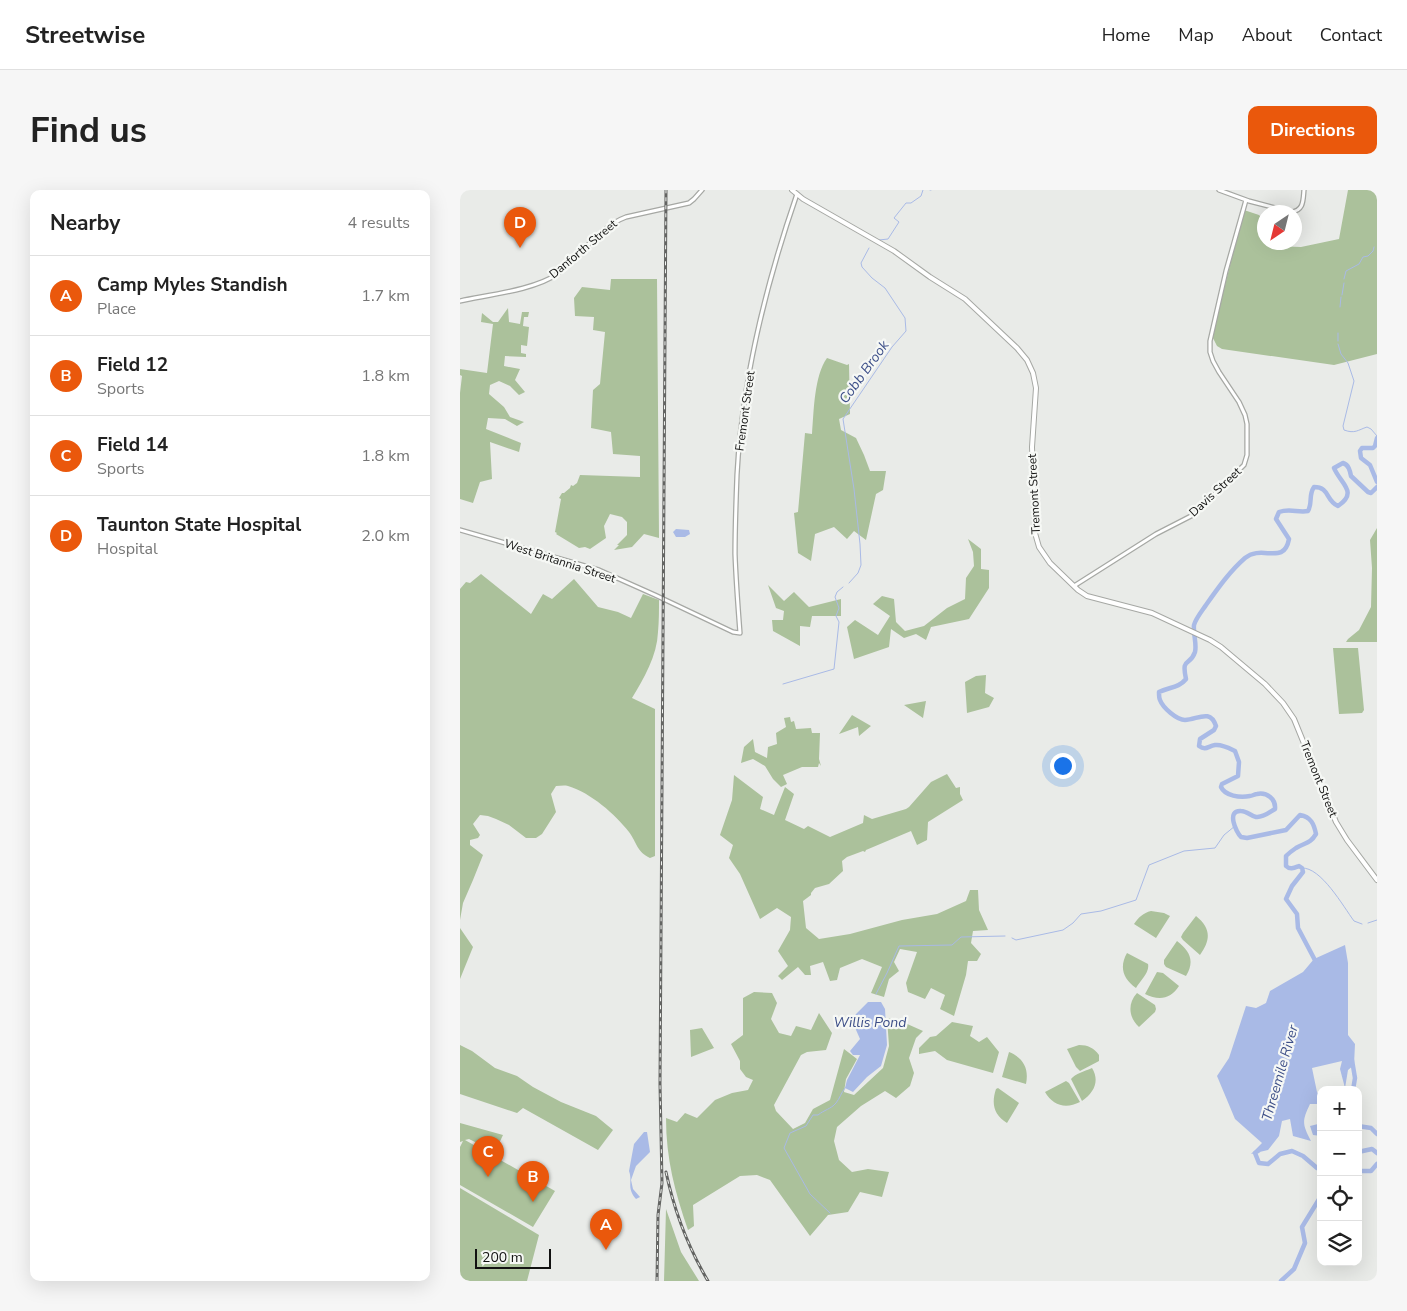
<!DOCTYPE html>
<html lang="en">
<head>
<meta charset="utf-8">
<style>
	body { margin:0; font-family:"Nunito Sans",sans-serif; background:#f6f6f6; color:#222 }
	.controls { position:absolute; right:15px; bottom:15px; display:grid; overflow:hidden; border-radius:10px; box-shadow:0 5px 20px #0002 }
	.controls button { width:45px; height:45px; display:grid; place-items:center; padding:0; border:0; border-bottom:1px solid #e0e0e0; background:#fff; color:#222; font:25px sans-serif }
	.compass { position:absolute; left:797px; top:15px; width:45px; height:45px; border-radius:50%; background:#fff; box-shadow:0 5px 20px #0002; rotate:215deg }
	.scale { position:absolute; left:15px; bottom:12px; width:76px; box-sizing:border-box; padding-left:5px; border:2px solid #121211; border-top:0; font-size:14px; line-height:18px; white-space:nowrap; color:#121211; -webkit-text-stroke:4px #f6f8f5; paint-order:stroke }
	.you { position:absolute; left:602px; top:575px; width:18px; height:18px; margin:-12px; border:4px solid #fff; border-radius:50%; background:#1a73e8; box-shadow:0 0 0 8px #1a73e833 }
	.badge { display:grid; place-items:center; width:32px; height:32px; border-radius:50%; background:#ea580c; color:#fff; font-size:16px; font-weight:700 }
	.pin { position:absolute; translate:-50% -41px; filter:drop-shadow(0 1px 2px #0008) }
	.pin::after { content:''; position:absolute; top:26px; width:18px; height:15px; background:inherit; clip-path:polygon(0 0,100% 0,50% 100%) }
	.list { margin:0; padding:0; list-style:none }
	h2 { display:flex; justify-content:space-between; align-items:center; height:65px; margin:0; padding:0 20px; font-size:21px }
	h2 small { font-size:16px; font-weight:400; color:#767676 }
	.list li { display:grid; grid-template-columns:32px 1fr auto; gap:15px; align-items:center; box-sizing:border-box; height:80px; padding:0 20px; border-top:1px solid #e0e0e0 }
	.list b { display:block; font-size:19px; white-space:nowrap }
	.list p { margin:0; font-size:16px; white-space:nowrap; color:#767676 }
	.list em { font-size:16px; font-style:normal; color:#767676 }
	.icon { flex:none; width:28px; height:28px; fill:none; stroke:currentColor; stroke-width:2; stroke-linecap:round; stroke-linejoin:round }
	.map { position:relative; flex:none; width:917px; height:1091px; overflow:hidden; border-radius:10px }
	header { display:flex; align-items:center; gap:30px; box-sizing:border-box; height:70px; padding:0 25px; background:#fff; border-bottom:1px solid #e0e0e0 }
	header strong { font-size:24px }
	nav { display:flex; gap:28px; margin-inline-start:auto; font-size:18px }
	.intro { display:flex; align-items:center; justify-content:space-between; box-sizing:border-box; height:120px; padding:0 30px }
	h1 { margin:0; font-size:35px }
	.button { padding:12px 22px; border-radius:10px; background:#ea580c; color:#fff; font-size:18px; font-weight:700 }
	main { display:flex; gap:30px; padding:0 30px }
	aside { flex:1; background:#fff; border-radius:10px; box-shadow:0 5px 20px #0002 }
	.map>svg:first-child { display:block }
	.green { fill:#abc19b }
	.water { fill:#a9bae6 }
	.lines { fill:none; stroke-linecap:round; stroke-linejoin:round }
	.stream { stroke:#a9bae6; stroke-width:1 }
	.river { stroke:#a9bae6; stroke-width:4.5 }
	.tertiary-casing { stroke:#a6a8a4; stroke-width:5.5 }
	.secondary-casing { stroke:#a6a8a4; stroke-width:6 }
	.tertiary { stroke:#fff; stroke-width:3 }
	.secondary { stroke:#fff; stroke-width:4 }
	.rail-casing { stroke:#636462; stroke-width:3 }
	.rail { stroke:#f6f8f5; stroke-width:1; stroke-dasharray:4; stroke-linecap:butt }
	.labels { text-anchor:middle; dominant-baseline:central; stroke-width:4.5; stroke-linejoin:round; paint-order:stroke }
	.street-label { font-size:12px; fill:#121211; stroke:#f6f8f5 }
	.water-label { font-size:14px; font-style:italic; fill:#3d4f88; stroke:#f6f8f5 }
</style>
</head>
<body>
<header>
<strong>Streetwise</strong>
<nav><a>Home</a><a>Map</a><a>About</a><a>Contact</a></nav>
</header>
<div class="intro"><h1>Find us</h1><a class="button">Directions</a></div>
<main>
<aside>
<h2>Nearby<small>4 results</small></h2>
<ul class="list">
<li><span class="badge">A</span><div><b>Camp Myles Standish</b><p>Place</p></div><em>1.7 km</em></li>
<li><span class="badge">B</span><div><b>Field 12</b><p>Sports</p></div><em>1.8 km</em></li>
<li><span class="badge">C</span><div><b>Field 14</b><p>Sports</p></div><em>1.8 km</em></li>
<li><span class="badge">D</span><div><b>Taunton State Hospital</b><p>Hospital</p></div><em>2.0 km</em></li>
</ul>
</aside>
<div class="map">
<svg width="917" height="1091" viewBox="0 0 917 1091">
	<rect width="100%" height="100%" fill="#e9ebe8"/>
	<path class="green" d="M888,0H917V164L874,175L762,159L757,156L752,146L784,20L799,25L804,30V52L813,53L814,56L841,57L879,49Z
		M151,89H197L199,348L184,344L172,357L154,360L159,355H157L167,345V332L162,327L150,324L144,336L146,348L130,359L125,357L119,358L96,344L97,343L95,342L101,309L99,308L102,303H104L110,298L111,295L113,296L117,293L120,285L180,287V266L153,264L151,242L131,238L133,200L140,194L145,142L133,140L134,127L115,126L114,108L122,97L150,100Z
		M48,118L49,132L60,134L62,122H69L68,127H64L63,136L69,137L67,156L61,155V163L66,164V167L45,166L44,176L60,179L55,190L65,202L59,205L50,196L39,191L30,195L29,204L44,217L50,227L64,232L57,236L45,229L28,228L26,239L61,253L59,262L30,252L32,289L20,292L13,313L0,309V203L2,186L0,185V179L27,183L33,134L21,132L22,123L33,132H38Z
		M367,168L387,175L389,174L390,224L379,229L381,240L396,248L404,265L410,281H426L423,300L416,304L406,350L394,341L387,349L374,337L355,344L351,371L338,363L334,323L338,322L345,243L352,244C354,221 354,186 367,168Z
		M917,338V452H886L888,449L899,440L911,417L912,378L910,350Z
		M508,349L521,359V379L529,380V398L509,429L471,437L466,450L456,444L444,448L431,439L429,457L394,469L387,437L395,430L418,445L430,426L413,414L422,406L434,409L436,432L445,441L464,436L487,418L505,409L506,388L514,376L513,362Z
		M21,384L71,424L83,404L92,409L114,389L138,417L158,422L171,428L183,404L199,410C199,420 199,431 198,442C197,466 184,488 172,508L195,519V666L190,668C177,662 177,653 169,642C155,624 131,603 108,596C104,595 100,596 96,596L91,604L96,622L82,644L76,648H66L49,635L36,629L28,626L20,625L13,634L20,645L18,648L10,650V655L23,665L13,690L3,713L0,730V399L6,392L10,393Z
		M308,395L324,411L334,402L349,417L381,409V426H352L350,437L340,436V456L313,441L312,430H323L324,421L316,418Z
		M873,458H898L904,520L902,523L879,524Z
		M526,485L525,503L534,508L529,517L507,523L505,492L516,486Z
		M466,511L463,528L444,515Z
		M392,525L411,536L399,546L398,537L379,544Z
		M330,527L331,532L334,531L336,539L351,538L352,543H360L359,569L361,576L359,573L358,577H342L323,585L327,594L321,597L313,589L305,576L293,569L281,573L284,557L293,549L295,562L307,568L308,557L317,554L316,543L326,537L324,528Z
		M487,584L496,598L500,597V604L503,610L468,632L467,650L457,655L451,641L406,660L405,662L403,661L387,667L382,671L383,681L369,694L355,698L351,703V705L343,711L346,738L359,749L390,744L442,730L477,724L506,711L510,700H518L519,720L528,740L513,741L511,753L521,764L517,771H508L506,785L494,826L480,819L485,805L471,798L465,809L448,802L446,793L457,762L440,759L434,772L439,781L429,789L424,807L411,803L422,777L402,769L380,778L377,790L370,791L363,772L350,776L351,785H345L338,777L322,790L318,786L328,776L318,761L330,740L331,727L317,718L300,729L280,684L269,668L273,655L260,645L272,610L274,585L303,607L300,619L314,625L325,597L334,604L325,630L344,639L348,636L370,647L403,633L404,625L412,629L446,619L449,617L471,592Z
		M691,721L704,723L710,726L696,748L674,734C679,727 683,723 691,721Z
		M736,726C751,738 751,750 740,765L723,750L721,747L723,743Z
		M0,738L13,757L0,789Z
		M717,751C730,761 735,771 726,786L706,777L704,774V770Z
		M667,763L688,774C690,782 680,791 676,798C663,789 659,777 667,763Z
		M697,782L703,783L719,796C711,809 699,811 685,804Z
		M294,802L312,803L317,813L311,829L319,843L331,846L336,836L351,840L359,823L372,843L366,860L347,862L341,865L314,915L316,921L333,939L345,933L353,919L370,910L384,859L397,869L386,889L384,902L394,905L423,878L429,856L427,828L436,829L463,841L456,848L449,868L454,883L450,896L436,908L425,901L401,916L377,937L374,951L379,970L392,982L408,979L429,982L422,1007L400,1002L388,1022L368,1025L350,1046L310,990L297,985L280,986L233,1015L234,1036L228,1040C215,1002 206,969 206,928L217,932L225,923L237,928L255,910L272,903L288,900L293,890L286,887L280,879V871L271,854L283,845V808Z
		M677,803L695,815L696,819L695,822L679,837C669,828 667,814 677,803Z
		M492,832L513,836L510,846L519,852L527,847L539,862L533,883L487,870L475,861L459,864V858L470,847L476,846Z
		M242,838L254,858L231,867L230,840Z
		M0,855L12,861L35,878L57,886L73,897L101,912L136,926L153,940L138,960L63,918L57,923L0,904Z
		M619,855C628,855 634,858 639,865V871L620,881L616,877L607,859Z
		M549,862C564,868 569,879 566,894L542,887Z
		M632,878C640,891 634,903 622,911L611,889C615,884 625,881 632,878Z
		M606,891L609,893L620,912C606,919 593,916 585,902Z
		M538,898L559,913L547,933C534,925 531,914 536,899Z
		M0,933L43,945L35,962L9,949L5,950L95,1001L73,1037L0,995V957L3,951L0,952Z
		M0,998L79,1045L67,1091H9L0,1089Z
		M206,1019L221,1062L239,1091H204Z"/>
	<path class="water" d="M216,339L229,340L230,344L225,347H216L213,342Z
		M885,755L888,773V845L895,854L894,875L888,880L885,898L880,879L882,871L852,878L857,902L861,907V925L858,914H850C842,931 842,934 851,951L833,946L830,929L822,931L819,946L808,960L791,964L802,953L775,929L757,886L769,868L786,816L796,818L806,813L810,801L843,782L854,769Z
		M408,812H421L425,819L427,855L421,876L407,887L393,902L385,898L387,890L400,865H393L390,861L400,849L393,833V827Z
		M861,926V946L853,945L850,936L858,934Z
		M184,942H187L190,962L176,976L171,990L173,999L180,1007L176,1009C166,997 173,992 169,981L174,954Z"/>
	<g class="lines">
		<path class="stream" d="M470,0H471
			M419,50L428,49L439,32L434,28L446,13H451L461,6L463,0
			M884,89L886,81L899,74L903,67L908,66L913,61L914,57
			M882,105L884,93
			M880,117L881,107
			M878,151V143
			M878,154L881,164L888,173L894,191L883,236L884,240C895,244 898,240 907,237L911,239L917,246
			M389,393L398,383L401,375L400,354L394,299L383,229L432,157L446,141L445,128L425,98L412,88L402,77L401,73L409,58
			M323,494L374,479L379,432L376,426L379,418L375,407L377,402L383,397
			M842,678C861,677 883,716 894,731L902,734
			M908,733L917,730
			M552,748L556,750L603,740L613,733L621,724L641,721L676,710L689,675L724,661L755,658L764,645L775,636
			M416,804L427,783L439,756L492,755L501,747L545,746
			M370,1023L350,1004L324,958L330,943L346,936L353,925H358C364,920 371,919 376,913C380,908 381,903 385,898"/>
		<path class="river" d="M917,248L915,256L913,258H902L900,261L901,268L910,275L917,292
			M857,774L838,738L837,724L826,709L832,696L843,682L842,678L839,676C834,678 830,680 826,676V666C829,663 833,660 836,658C846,652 850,654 856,644C854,634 851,627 840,625L826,640L787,648L781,647C776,642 766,620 781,621C787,621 791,626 796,627C803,628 810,622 815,619C816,609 807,602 797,604C795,604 792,606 790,606C780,608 765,606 761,597L762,594L778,586L779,572L775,561C769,558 762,554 755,555C748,556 746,561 739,556L740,549L754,540L756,536C750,518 737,530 725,530C717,530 703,518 700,510C699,508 699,505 699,502C709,497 719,498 726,489C721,466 730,477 735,462C737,454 733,444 734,435C736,428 742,421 746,415C758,398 770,381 785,368C802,354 824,376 829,349L816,329L819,322C830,318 838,323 848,321C853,312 848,306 854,297C870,297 865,310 878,316C899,302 880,293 874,278L883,273C889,275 890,281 891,286L908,302L911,303L917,297
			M892,870L895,888L893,900
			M898,936L911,938L917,944
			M798,961L795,963L799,973L808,974L820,964L832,961L843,966L857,978L861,979
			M898,962L912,959L917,963
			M898,981H911L917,974
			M821,1091L834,1079L845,1053L842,1037L861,1006"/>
		<defs>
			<path id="tertiary" d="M759,0L789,11L831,22C844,21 843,10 844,0
				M0,111C27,105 75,100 97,84C120,67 139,37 166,27L229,13L234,9L242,0
				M0,340L139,380L195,405L273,442L280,443C278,417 276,391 275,364C275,338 276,311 277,285C282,190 306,94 337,4
				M614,396L696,344L733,325L784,275L787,265V234L785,225L779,212L759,182L753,171L750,162V151L766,81L786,10"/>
			<path id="secondary" d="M332,0L343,9L434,61L470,87L505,109L557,158L567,170L573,183L576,198L572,257L575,343L579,357L590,373L618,400L627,406L692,423L750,450L761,457L805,494L823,513L834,529L876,632L887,650L917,690"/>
		</defs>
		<use href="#tertiary" class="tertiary-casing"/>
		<use href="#secondary" class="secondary-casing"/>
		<use href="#tertiary" class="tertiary"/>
		<use href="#secondary" class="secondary"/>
		<defs>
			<path id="rail" d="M206,982C214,1020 228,1057 248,1091
				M197,1091L198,1025L202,993L200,894L206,0"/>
		</defs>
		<use href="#rail" class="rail-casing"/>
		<use href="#rail" class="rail"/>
	</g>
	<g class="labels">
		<g class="street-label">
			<text transform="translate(123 59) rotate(-40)">Danforth Street</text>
			<text transform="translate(285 221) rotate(-82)">Fremont Street</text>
			<text transform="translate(755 302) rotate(-43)">Davis Street</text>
			<text transform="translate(574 304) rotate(-93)">Tremont Street</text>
			<text transform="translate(100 371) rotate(18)">West Britannia Street</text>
			<text transform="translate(859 589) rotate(68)">Tremont Street</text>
		</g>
		<g class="water-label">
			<text transform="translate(404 182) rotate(-54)">Cobb Brook</text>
			<text x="410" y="832">Willis Pond</text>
			<text transform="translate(820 883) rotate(-74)">Threemile River</text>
		</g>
	</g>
</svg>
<div class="controls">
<button>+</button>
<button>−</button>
<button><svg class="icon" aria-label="locate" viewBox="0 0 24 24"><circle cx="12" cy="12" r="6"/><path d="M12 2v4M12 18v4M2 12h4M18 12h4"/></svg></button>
<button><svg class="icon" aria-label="layers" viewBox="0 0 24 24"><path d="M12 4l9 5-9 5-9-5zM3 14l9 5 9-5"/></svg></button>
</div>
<svg class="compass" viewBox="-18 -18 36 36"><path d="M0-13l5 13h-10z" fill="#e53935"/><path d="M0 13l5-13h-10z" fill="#767676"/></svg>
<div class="scale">200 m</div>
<div class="you"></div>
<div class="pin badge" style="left:146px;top:1060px">A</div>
<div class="pin badge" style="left:73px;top:1012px">B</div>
<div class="pin badge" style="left:28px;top:987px">C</div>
<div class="pin badge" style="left:60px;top:58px">D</div>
</div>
</main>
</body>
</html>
